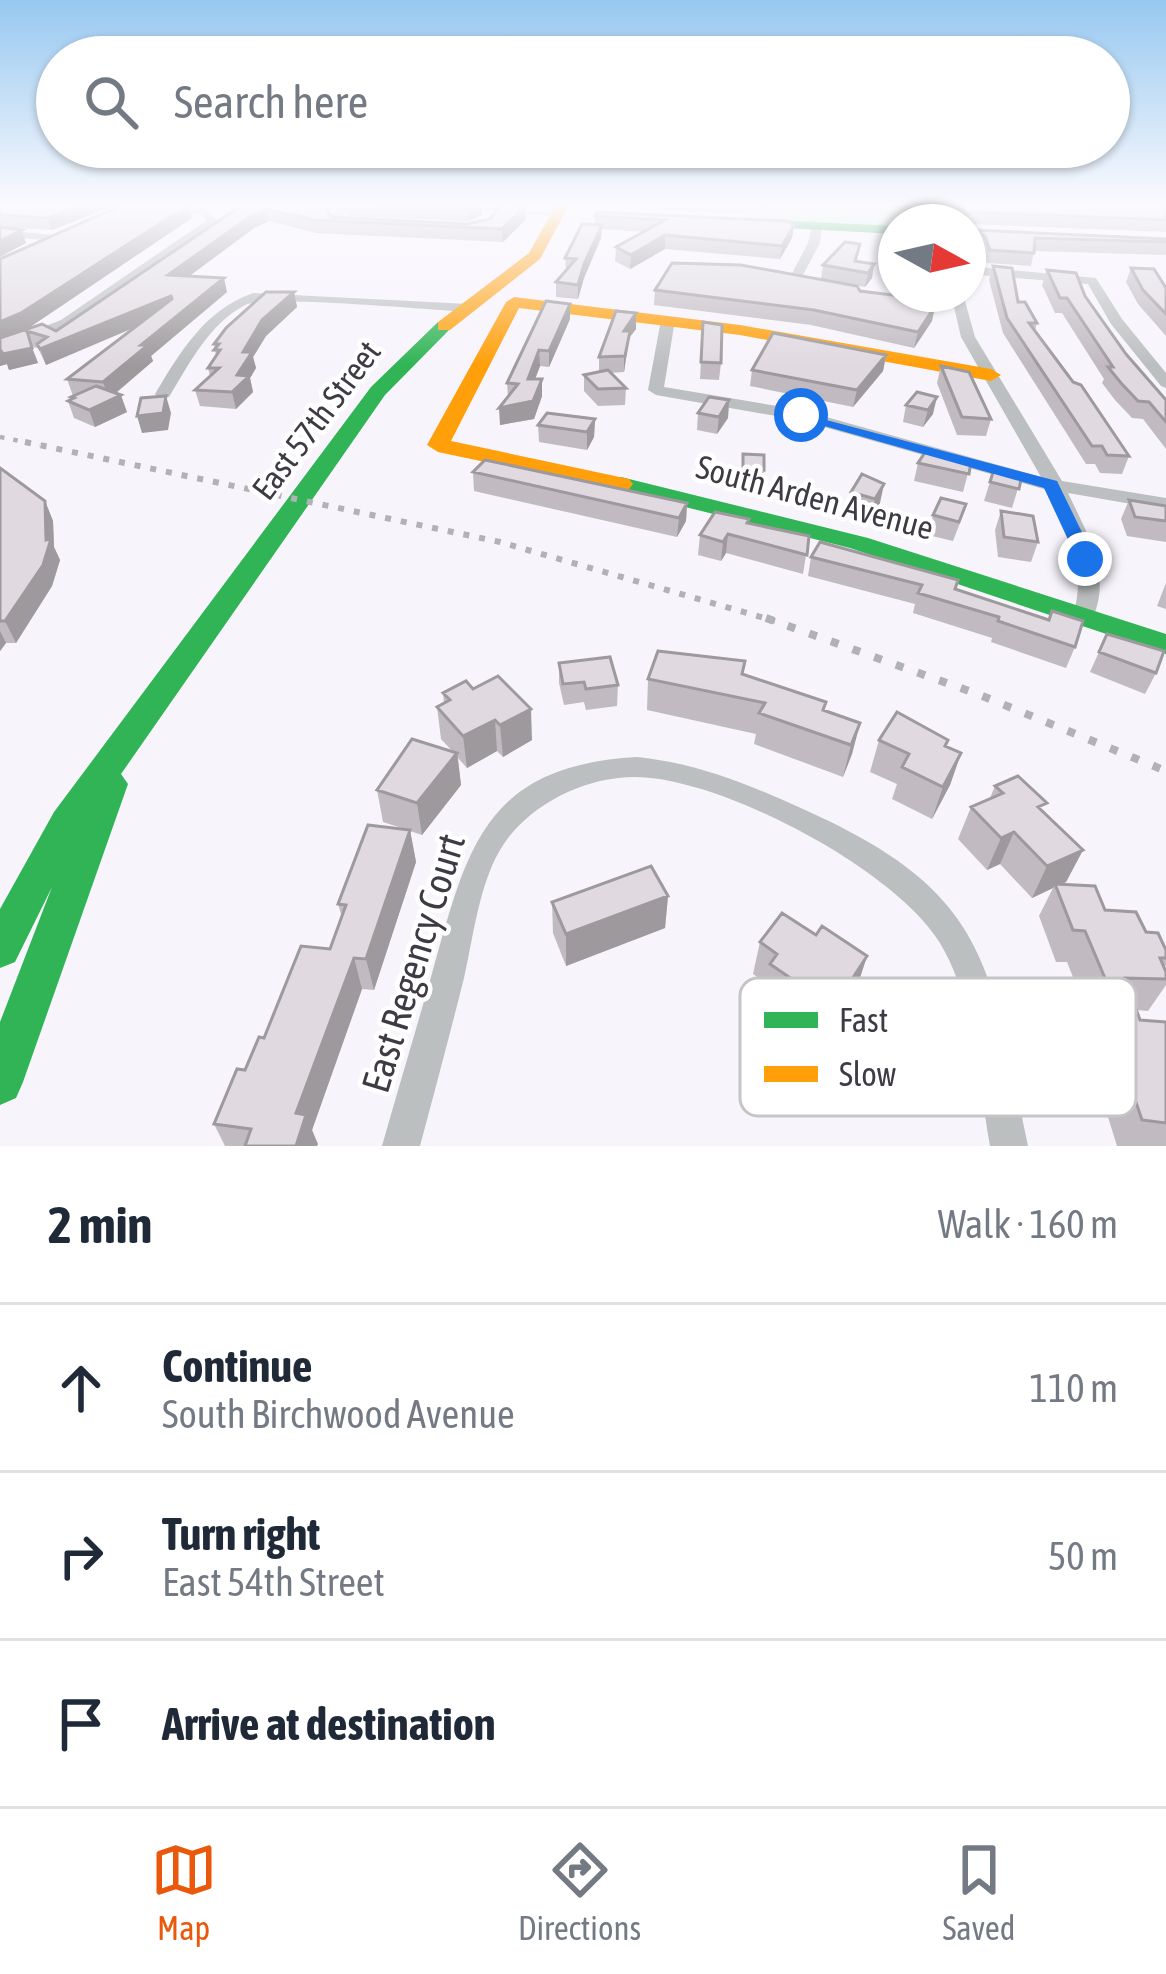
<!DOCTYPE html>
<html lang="en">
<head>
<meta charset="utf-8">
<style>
	body { margin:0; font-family:"Asap Condensed",sans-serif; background:#f2f2f3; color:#1f2937 }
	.compass { position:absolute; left:878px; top:204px; width:108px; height:108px; border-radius:50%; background:#fff; box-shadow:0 3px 9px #0004; rotate:98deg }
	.stop { position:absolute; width:36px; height:36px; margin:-27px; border:9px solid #1a73e8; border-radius:50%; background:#fff }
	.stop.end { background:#1a73e8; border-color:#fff; box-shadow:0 3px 12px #0008 }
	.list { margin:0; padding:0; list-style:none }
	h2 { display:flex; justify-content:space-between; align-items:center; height:156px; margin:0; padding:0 48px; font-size:51px }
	h2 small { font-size:39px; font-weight:400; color:#747a83 }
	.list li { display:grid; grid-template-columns:78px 1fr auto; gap:36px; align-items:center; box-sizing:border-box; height:168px; padding:0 48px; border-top:3px solid #e0e1e3 }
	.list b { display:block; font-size:45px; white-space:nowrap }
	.list p { margin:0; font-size:39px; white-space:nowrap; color:#747a83 }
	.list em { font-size:39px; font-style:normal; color:#747a83 }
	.icon { flex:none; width:66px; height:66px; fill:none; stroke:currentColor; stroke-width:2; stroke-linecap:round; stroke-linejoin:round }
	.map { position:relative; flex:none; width:1166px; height:1146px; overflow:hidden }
	.search { position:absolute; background:#fff; box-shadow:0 3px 9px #0004; left:36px; right:36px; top:36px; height:132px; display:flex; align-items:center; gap:30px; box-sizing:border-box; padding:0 42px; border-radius:66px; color:#747a83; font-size:45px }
	.sheet { height:660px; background:#fff }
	nav { display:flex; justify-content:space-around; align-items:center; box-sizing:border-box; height:168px; border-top:3px solid #e0e1e3; background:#fff; font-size:33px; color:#747a83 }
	nav a { display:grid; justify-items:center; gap:6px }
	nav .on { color:#ea580c }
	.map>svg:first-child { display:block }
	.green { fill:#cff0dc }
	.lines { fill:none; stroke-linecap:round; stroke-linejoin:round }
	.street { fill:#bcbfbf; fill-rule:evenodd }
	.fast { fill:#30b455; fill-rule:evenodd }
	.slow { fill:#ff9f0a; fill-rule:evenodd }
	.rail-far2 { stroke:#b1b2b5; stroke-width:4.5; stroke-dasharray:4.5 9; stroke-linecap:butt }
	.rail-far1 { stroke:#b1b2b5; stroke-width:6; stroke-dasharray:6 10; stroke-linecap:butt }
	.rail { stroke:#b1b2b5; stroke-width:8; stroke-dasharray:8 15; stroke-linecap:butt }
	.wall { fill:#c1bbc1 }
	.shaded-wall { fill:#9d999d }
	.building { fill:#e0dae0; stroke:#9d999d; stroke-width:3 }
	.route { fill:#1a73e8 }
	.labels { text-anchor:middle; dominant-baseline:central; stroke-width:9; stroke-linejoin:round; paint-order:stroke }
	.street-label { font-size:33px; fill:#3f3b44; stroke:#fff }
	.near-street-label { font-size:39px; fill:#3f3b44; stroke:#fff }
	.key { fill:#fff; stroke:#c5c4c7; stroke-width:3 }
	.key-label { font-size:33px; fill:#3f3b44 }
</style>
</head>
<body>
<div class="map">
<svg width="1166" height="1146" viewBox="0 0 1166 1146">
	<rect width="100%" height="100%" fill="#f7f4fc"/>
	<path class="green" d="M747,205H927L935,222H896V230L746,223Z"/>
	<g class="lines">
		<path class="street" d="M151,205L205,209L218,221L71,326L0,353V344L61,320L207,220L202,215Z
			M342,205H353L342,217L363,222V226L330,221V217Z
			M440,205H486L564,214L559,217Z
			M923,205H933L940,222H930Z
			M817,223L822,226L820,243L797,286H789L787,283L808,243L812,226Z
			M0,230L55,235L61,238L55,241L0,236Z
			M968,266L1096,278L1122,319L1166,373V388L1161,386L1111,324L1088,284L968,274Z
			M253,293L468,304L475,308L468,312C433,310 265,295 245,305C208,325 190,363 169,397H157L155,394C180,352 205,310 253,293Z
			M951,294H963L975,337L1062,481L1166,498V510L1068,493C1087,533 1113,576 1092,619L1084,621L1073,614C1088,570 1066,530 1047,490L799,420L656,395L648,390L661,320L668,316L675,320L664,387L801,410L1041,477L961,337Z
			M637,757C696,763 748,784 803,809C989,892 989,962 1028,1146H990C978,1079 975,1002 940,943C895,869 720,777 635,777C590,777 543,798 513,832C480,869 475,931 464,978C450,1034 435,1090 420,1146H382C398,1090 415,1033 431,977C467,850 482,766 637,757Z"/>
		<path class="fast" d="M752,219L896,226V234L747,226Z
			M438,322L453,326L385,395L121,774L128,784L23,1082L16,1098L0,1105V1022L52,887L15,962L0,968V909L54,812L371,387Z
			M621,477L868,538L1166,634V654L850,548L613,489L609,484L613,479Z"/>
		<path class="slow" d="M556,205H569L540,259L450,330H438V322L529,253Z
			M514,297L740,325L991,369L1001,375L991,381L740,335L519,308L451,441L629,479L633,484L629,489L621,491L438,452L427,445L506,302Z"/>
		<path class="rail-far2" d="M0,437L40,445"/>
		<path class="rail-far1" d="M25,442L500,542L775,621"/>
		<path class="rail" d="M766,618L980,695L1166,771"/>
	</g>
	<path class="wall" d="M0,205H116L52,230L0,227Z
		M189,205L192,218L27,329L42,324L56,331L242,205H336L329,214L331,217L467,224L490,219L525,206L526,219L503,242L316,233L269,221L254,228L189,276L227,292L151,356L153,361L115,393L127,412L95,427L74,418L68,401L72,399L71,397L73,396L67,379L136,327L46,365L38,348L32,347L38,363L9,370L7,364L0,366V259Z
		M346,205H481L482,215L468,221L348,216Z
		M596,205H747L746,214L596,207Z
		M952,205H1166V232L968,224V222H961Z
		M595,216L794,225L792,238L780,259L665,249L630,269L615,261L616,247L644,232L602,229L601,238L584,278L578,299L556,297V282L566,271L565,258L595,225Z
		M975,230L1166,239V255L1034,251L1031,266L987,263L982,249L972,243Z
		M857,261L874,264L872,278L865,287L821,279L823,265Z
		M993,266L1037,323L1035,331L1129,456L1122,474L1100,473L1095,464H1086L1003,333L989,280Z
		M1131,268L1166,288V336L1138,304L1126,282Z
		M1047,270L1085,296L1126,354L1166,400V449L1143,419L1132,418L1115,400L1102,383L1104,379L1062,313H1055L1042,285Z
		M655,290L860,291L935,306L932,321L914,348L811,325L654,305Z
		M294,292L297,307L266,336L253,357L256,368L250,378L253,392L236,409L200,406L195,390L210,376L208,368L216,356L214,344Z
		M905,294H929L928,298Z
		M636,313V329L629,338L624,372L610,373L626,388L625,405L598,406L584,391V375L599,372V357Z
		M570,319L549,367L540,366L535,379H542V396L534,419L500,425L508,397L507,383Z
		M703,322L721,363L719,380L700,379Z
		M886,355L883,371L853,407L750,386L752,370Z
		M941,366L991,419L986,436L957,435L937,383Z
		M917,392L933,414L923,427L903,422L906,405Z
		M729,400L728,418L717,434L697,430L698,413Z
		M595,419L594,437L587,450L539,442L538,425Z
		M743,454L764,470L761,488L741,486Z
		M971,462L963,492L914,481L918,463Z
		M0,468L45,501L53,521L54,547L60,560L52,586L16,643H6L0,651Z
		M994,469L1022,475L1012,508L984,501Z
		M473,472L687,503L686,521L677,537L474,491Z
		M862,474L880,503L871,518L847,511L851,492Z
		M1129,500L1166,506V542L1127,536L1121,519Z
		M1001,511L1038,542L1031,562L998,557L995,530Z
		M933,515L960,523L953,541L928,535Z
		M749,519L748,524L809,536L803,574L726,553L721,561L698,555L700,535Z
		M811,557L955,589L1075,647L1066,668L991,642L992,638L913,613L915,604L808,576Z
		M1166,583V609L1157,606Z
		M1107,634L1156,673L1145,694L1090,672Z
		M745,661L743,674L824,710L860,723L852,754L843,777L754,744L756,734L647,710L648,679Z
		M559,663L618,685L617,706L586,710L584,702L564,705L559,683Z
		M473,689L532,740L503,757L497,751L467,768L458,758L461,785L422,835L410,831L416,862L374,990L362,989L312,1130L317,1146H225L214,1124L264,1038L330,949L342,917L338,904L405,829L383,822L377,790L453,752L441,739L437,707L444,703L443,693Z
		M879,740L946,746L961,753L950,785L932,819L892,799L897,784L870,772Z
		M995,786L1043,811L1083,850L1066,882L1061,885L1146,932L1166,950V965L1164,968L1166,972V985L1148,1011L1137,1010L1140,1020L1166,1022V1146H1117L1080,1027L1088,1015L1067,962H1056L1039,916L1053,888L1032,898L1000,864L987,870L958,839L971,807L990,798Z
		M668,896L665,928L566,966L553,933L552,902Z
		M816,935L867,956L857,987L832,1027L817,1017L809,1029L763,995L766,983L753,974L760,942Z
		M874,1001L935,1047L926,1067L898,1073L884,1041L876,1043L867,1022Z"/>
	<path class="shaded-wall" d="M81,205H116L52,230L48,218Z
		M189,205L192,218L27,329L0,339V322Z
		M476,205H481L482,215L468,221L467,209Z
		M525,206L526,219L503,242L502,229Z
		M266,209L269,221L254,228L172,289L168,275L251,216Z
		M602,225L601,238L584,278L578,299V285L584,264Z
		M794,225L792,238L780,259L782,246Z
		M22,230L26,243L0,257V241Z
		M665,235V249L630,269L631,255Z
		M874,264L872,278L865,287L868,273Z
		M224,278L227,292L151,356L153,361L109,399L103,382L141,345Z
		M294,292L297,307L266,336L253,357L256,368L250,378L253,392L236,409L232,392L243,352L262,320Z
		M171,296L175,310L46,365L40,349Z
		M570,304V319L549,367V351Z
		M935,306L932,321L914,348L918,332Z
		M636,313V329L629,338L624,372V331Z
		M32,348L38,363L9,370L7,364L0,366V349Z
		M539,350L540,366L529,395L528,379Z
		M886,355L883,371L853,407L857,390Z
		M542,379V396L534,419L500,425L499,408Z
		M121,395L127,412L95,427L89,410Z
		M166,396L171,413L168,430L142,433L137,416Z
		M937,397L933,414L923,427L928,410Z
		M729,400L728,418L717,434L719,417Z
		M595,419L594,437L587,450V432Z
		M884,484L880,503L871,518L875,499Z
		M45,501L53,521L54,547L60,560L52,586L16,643L5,621L46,540Z
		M687,503L686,521L677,537L679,518Z
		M728,534L726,553L721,561L723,542Z
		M0,631L6,643L0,651Z
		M531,709L532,740L503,757L500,725Z
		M495,720L497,751L467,768L463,736Z
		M860,723L852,754L843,777L851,745Z
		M457,753L461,785L422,835L417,803Z
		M961,753L950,785L932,819L943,787Z
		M410,830L416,862L374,990L366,959Z
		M1014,832L1000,864L987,870L1001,838Z
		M1083,850L1066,882L1056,887L1055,884L1053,888L1032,898L1047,866Z
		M668,896L665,928L566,966V934Z
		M867,956L857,987L832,1027L841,996Z
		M354,958L362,989L312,1130L318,1144L317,1146H296V1113Z
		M826,986L817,1017L809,1029L818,997Z"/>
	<path class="building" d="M0,205H81L48,218L0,215Z
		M122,205H189L21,313L0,322V259Z
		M242,205H324L331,217L467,224L490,219L501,205L525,206L502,229L314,220L266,209L251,216L168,275L224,278L141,345H148L103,382L67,379L172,299L171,296L40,349L37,344L47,337L27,331L32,348L3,354L0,349V338L42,324L56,331Z
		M380,205H476L467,209Z
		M961,205H1166V220L971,212L967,215Z
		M597,212L787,221L794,225L782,246L665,235L631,255L616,247L665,220L595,216Z
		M582,224L602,225L584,264L578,285L556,282L576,259L565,258Z
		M0,227L22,230L0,241Z
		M975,230L1166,239V242L1035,238L1034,253L990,250L985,236Z
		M845,242L860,244L855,261L874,264L868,273L823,265Z
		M672,263L741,265L857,286L860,291L934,300L935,306L918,332L814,310L655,290Z
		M993,266L1012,268L1018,302H1025L1037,323H1029L1073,382L1081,385L1129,456L1107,455L1102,446H1092L1007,318Z
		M1131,268L1154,269L1166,288V314L1143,290Z
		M1047,270L1076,273L1085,296L1126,354L1166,400V422L1149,402L1138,401L1121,383L1108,367H1113L1067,298H1060Z
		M266,292H294L262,320L243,352H252L237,375L249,376L232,392L195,390L219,368H208L220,350H214L219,344H214L226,328Z
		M546,301L570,304L549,351L539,350L528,379H542L533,401L499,408L518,384L507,383Z
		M616,311L636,313L624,331H630L625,356L599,357Z
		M703,322L722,325L721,363L701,362Z
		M773,333L886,355L857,390L752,370Z
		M941,366L969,372L991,419L962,417Z
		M608,370L626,388L598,389L584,375Z
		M96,386L121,395L89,410L68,401L74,398L71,397Z
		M917,392L937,397L928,410L906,405Z
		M166,396L163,413L137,416L141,398Z
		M709,397L729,400L719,417L698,413Z
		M547,413L595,419L587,432L538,425Z
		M926,451L971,462L969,474L918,463Z
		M743,454L764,455V470L743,468Z
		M485,460L687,503L679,518L473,472Z
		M0,468L45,501L46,540L51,539L43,565L5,621H0Z
		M994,469L1022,475L1019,489L990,482Z
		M862,474L884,484L875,499L851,492Z
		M941,498L966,504L959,522L933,515Z
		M1129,500L1166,506V521L1135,517Z
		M1001,511L1033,516L1038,542L1004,537Z
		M715,512L749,519L747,523L809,536L807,555L728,534L723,542L700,535Z
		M820,542L958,580L955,589L1049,620L1052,611L1083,621L1075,647L998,621L999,617L918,593L922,585L811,557Z
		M1107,634L1164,651L1156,673L1099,652Z
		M658,651L745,661L742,674L826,702L823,710L860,723L851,745L759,713L765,703L648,679Z
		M610,657L618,685L586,689L584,682L563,684L559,663Z
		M498,676L531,709L500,725L495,720L463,736L437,707L450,700L443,693L466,681L473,689Z
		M897,712L948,740L945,746L961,753L943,787L902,767L909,754L879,740Z
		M412,739L457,753L417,803L377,790Z
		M1018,776L1047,803L1038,807L1083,850L1047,866L1014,832L1001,838L971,807L1003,793L995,786Z
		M368,825L410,830L366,959L354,958L296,1113L306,1115L296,1146H245L251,1129L214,1124L237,1069L245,1070L259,1037L264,1038L301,946L330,949L346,905L338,904Z
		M651,866L668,896L566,934L552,902Z
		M1055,884L1095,886L1105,910L1136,912L1146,932L1158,933L1166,950V958H1160L1166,972V979L1125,978L1140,1020L1166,1022V1123L1142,1120L1100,996L1113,997L1085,931L1073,930Z
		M782,913L816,935L822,926L867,956L841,996L826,986L818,997L770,964L777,954L760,942Z"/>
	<linearGradient id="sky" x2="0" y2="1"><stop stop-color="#97c8f0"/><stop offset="0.56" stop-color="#fbfafe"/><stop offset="1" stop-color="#fbfafe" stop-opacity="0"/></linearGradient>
	<rect width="1166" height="366" fill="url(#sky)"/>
	<path class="route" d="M796,412L1057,481L1095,559L1079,563L1044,488L796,418Z"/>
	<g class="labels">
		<g class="street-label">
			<text transform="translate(316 420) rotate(-53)">East 57th Street</text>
			<text transform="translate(815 497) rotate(15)">South Arden Avenue</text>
		</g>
		<g class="near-street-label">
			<text transform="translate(413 963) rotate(-73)">East Regency Court</text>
		</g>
	</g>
	<rect x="740" y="978" width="396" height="138" rx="18" class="key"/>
	<rect x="764" y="1012" width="54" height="16" fill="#30b455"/>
	<rect x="764" y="1066" width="54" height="16" fill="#ff9f0a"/>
	<g class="key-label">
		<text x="839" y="1032">Fast</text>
		<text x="839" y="1086">Slow</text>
	</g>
</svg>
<svg class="compass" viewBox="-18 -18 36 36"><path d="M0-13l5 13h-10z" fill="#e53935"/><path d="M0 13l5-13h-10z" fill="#747a83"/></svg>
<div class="stop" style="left:801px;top:415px"></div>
<div class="stop end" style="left:1085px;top:559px"></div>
<div class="search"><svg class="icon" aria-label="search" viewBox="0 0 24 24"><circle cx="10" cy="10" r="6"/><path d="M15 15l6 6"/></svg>Search here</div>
</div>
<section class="sheet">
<h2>2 min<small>Walk · 160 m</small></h2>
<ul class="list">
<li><svg class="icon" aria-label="ahead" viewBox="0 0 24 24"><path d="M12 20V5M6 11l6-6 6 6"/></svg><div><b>Continue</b><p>South Birchwood Avenue</p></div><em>110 m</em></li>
<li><svg class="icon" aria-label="right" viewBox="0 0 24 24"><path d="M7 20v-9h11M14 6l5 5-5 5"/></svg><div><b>Turn right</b><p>East 54th Street</p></div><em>50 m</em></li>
<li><svg class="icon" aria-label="arrive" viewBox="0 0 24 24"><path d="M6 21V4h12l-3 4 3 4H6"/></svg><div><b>Arrive at destination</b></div></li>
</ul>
</section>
<nav>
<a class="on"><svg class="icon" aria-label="map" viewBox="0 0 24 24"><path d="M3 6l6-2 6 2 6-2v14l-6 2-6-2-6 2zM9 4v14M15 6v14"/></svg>Map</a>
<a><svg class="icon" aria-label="directions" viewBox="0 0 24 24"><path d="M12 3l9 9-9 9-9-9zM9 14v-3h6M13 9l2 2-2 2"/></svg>Directions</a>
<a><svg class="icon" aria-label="saved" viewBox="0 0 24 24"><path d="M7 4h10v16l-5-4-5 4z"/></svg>Saved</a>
</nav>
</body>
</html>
